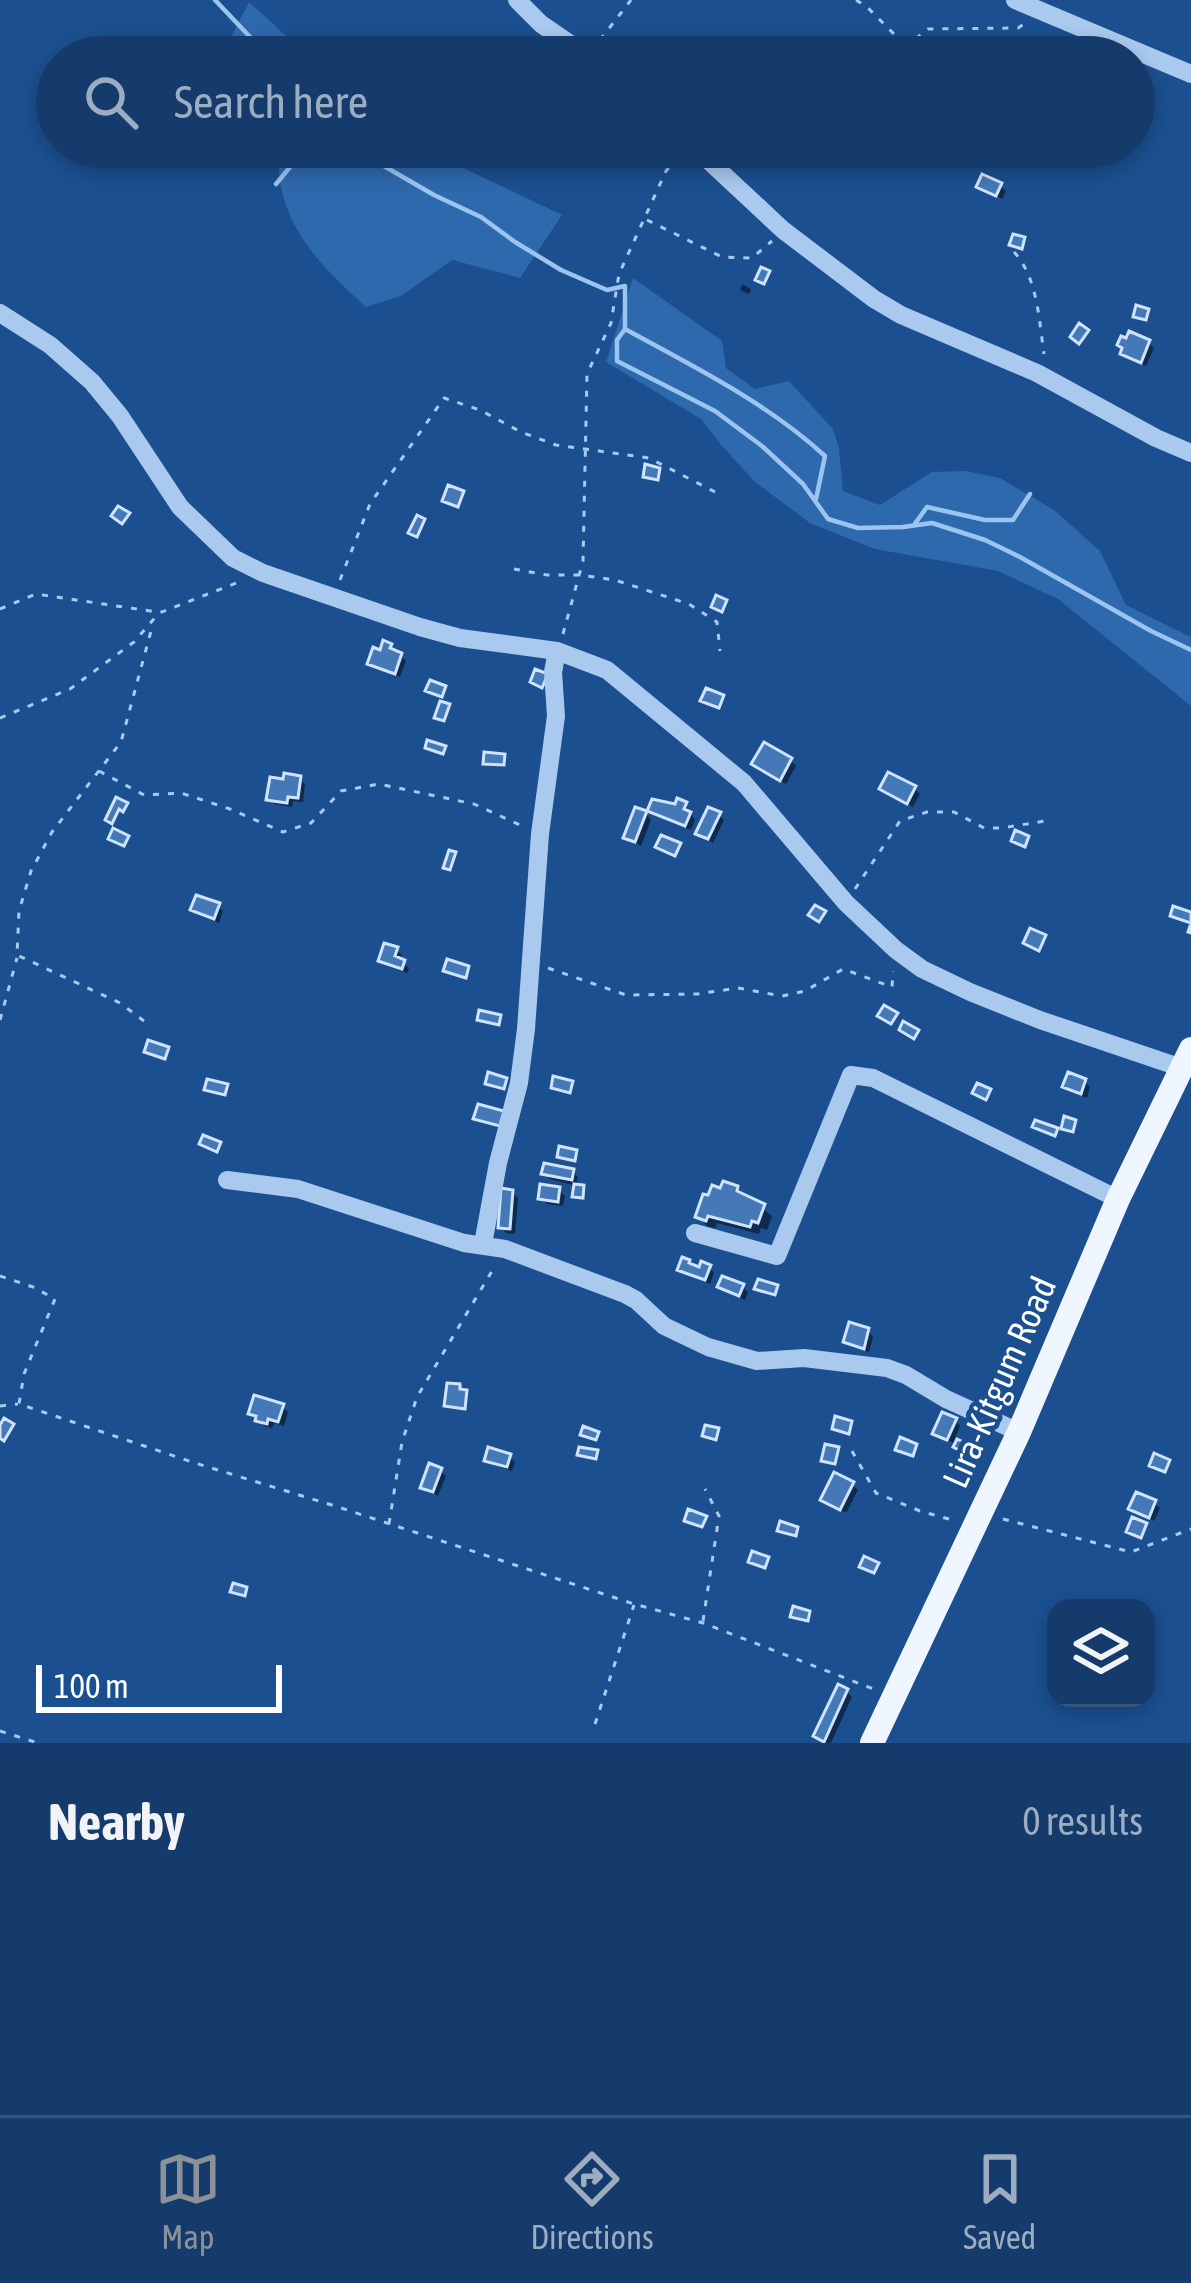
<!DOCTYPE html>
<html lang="en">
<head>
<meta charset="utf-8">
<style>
	body { margin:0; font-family:"Asap Condensed",sans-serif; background:#1d4271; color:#f1f3f6 }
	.controls { position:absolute; right:36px; bottom:36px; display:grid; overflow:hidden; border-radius:24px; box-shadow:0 6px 18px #0003 }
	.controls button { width:108px; height:108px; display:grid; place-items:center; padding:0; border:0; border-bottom:3px solid #33557e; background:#143b6b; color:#f1f3f6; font:60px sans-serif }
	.scale { position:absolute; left:36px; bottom:30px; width:246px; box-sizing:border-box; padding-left:12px; border:6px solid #fff; border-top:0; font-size:33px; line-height:42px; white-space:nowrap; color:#fff; -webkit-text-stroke:9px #1b4f8f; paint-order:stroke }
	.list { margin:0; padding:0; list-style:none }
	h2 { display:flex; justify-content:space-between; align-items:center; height:156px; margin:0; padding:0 48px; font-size:51px }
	h2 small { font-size:39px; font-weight:400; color:#9dadc1 }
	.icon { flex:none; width:66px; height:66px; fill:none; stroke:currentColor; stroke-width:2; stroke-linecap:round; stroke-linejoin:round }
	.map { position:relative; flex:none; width:1191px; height:1743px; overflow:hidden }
	.search { position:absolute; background:#143b6b; box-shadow:0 6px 18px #0003; left:36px; right:36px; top:36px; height:132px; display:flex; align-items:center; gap:30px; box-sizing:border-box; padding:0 42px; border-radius:66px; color:#9dadc1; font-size:45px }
	.sheet { height:372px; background:#143b6b }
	nav { display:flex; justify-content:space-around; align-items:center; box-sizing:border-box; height:168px; border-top:3px solid #33557e; background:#143b6b; font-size:33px; color:#9dadc1 }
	nav a { display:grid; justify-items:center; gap:6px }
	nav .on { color:#8c9099 }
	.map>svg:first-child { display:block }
	.green { fill:#2e69ad }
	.shadow { fill:#0007 }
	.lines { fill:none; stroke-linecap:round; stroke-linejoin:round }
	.stream { stroke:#9cc4f0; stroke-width:4.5 }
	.building { fill:#4478b7; stroke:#cfe3fa; stroke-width:3 }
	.path { stroke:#a9c9ee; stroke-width:3; stroke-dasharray:6 9; stroke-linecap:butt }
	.minor { stroke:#a9c9ee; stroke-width:18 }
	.major { stroke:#f0f6ff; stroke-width:24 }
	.labels { text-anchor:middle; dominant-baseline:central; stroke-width:10; stroke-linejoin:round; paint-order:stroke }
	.street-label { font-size:36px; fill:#fff; stroke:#1b4f8f }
</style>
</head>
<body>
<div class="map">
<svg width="1191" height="1743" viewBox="0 0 1191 1743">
	<rect width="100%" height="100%" fill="#1b4f8f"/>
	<path class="green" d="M249,2L309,57H226V47Z
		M279,147H430L457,165L562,215L520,278L452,260L401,296L366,307C316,262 273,218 279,147Z
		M633,278L722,341L726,368L755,389L789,381L833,429L839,448L843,491L880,505L932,472L965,471L1000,478L1054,510L1100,551L1126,605L1191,637V706L1058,599L998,571L875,549L810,523L755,482L722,446L701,419L606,362Z"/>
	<path class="shadow" d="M980,186H1000L1006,191L1002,199Z
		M742,284L751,289L749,294L740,290Z
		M1148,342L1154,348L1146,366L1129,359L1123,353Z
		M390,646L406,661L400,677L376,668L370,663Z
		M791,761L796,766L786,784L761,769Z
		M299,779L305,784L303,802L293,801L292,807L275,804L269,799L285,782Z
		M882,789H914L920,794L913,807Z
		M685,804L695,820L691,830L656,816L651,811Z
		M646,814L651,820L641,846L627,837Z
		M719,815L724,820L713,843L699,833Z
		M218,906L223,911L219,923L199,915L194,909Z
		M396,950L402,955L400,961L409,968L407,973L387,966L381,960Z
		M1085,1082L1090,1087L1087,1098L1071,1092L1066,1087Z
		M573,1172L578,1177L576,1186L550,1179L544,1173Z
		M737,1189L772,1216L767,1230L761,1228L759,1234L717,1223L715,1228L707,1226L698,1216L722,1192Z
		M559,1190L565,1196L563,1206L547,1204L541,1198Z
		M512,1192L518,1198L515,1234L506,1233L501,1227Z
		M709,1267L714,1273L710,1284L686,1274L681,1269Z
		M742,1286L748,1292L745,1300L726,1292L721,1287Z
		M868,1331L873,1337L869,1352L852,1347L847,1342Z
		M282,1407L288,1412L284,1426L274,1423L272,1428L264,1426L252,1413Z
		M955,1420L960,1426L954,1441L979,1453V1458L936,1433Z
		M509,1457L515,1462L512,1471L493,1465L487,1460Z
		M440,1471L446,1476L438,1496L424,1487Z
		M853,1485L858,1490L846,1513L829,1504Z
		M1154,1503L1160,1508L1154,1521L1132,1508Z
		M847,1692L852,1697L831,1743H826L816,1736Z"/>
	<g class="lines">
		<path class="stream" d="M215,0L269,57
			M281,147L293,160
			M351,147L434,195L481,217L515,242L561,270L607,290L625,286V329C694,367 766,402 825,456L816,499
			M276,184L295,161L302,147
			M625,329L617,340V361L715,411L762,446L803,484L828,519L858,528L903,527L932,523L985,540L1020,557L1151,631L1191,650
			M914,525L927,507L985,520H1013L1030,494"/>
	</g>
	<path class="building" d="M982,174L1002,183L996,196L976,187Z
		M1013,234L1025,237L1022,249L1009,245Z
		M761,267L770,271L764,284L755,280Z
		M1136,305L1149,309L1146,320L1133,317Z
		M1079,323L1089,330L1079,344L1070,337Z
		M1129,331L1150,340L1141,363L1120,354L1122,348L1117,345L1121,336L1126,338Z
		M645,464L660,468L658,480L643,477Z
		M448,485L464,491L458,507L442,501Z
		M118,506L130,513L122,524L111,516Z
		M417,515L425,519L417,537L408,533Z
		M716,595L727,600L722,612L711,607Z
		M383,640L392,644L390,648L402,653L395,674L367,664L373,647L380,650Z
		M535,669L548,674L542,688L530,682Z
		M430,680L446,686L442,697L425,691Z
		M706,688L724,695L719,708L700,701Z
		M440,701L450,704L444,721L434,718Z
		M427,740L446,746L443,754L425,748Z
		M764,742L792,758L780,781L751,764Z
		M484,752L505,754L504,765L483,764Z
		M888,772L916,786L907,804L879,789Z
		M284,773L301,776L298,798L288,797L287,803L266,800L270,777L283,779Z
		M116,797L128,803L123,812L119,809L112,824L105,820Z
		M677,798L687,802L684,809L691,812L685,826L647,811L652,799L675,804Z
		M635,807L647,811L635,842L623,838Z
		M708,807L721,812L708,839L695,834Z
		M113,828L129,836L124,846L108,839Z
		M1015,830L1029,836L1025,847L1011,841Z
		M661,835L681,843L675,856L655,847Z
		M449,850L456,852L450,870L443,868Z
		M196,895L220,903L214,919L190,910Z
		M815,905L826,911L819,922L808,915Z
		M1173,906L1191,912V933L1188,932L1191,923L1170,916Z
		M1030,928L1046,935L1039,951L1023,943Z
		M384,943L398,947L395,956L405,960L402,969L378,961Z
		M447,959L469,966L466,978L443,971Z
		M884,1005L898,1013L891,1024L877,1016Z
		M479,1010L501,1015L499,1025L477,1020Z
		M903,1021L919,1030L914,1039L899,1030Z
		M148,1040L169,1047L165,1059L144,1052Z
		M488,1072L507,1078L504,1089L485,1084Z
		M1068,1072L1086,1079L1081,1094L1062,1087Z
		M553,1076L573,1081L570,1093L551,1088Z
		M207,1079L228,1084L225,1095L204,1090Z
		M977,1083L991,1089L986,1100L972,1093Z
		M478,1104L504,1111L500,1126L473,1119Z
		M1064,1116L1076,1120L1073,1132L1061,1129Z
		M1035,1120L1058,1128L1055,1136L1032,1127Z
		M203,1135L221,1142L217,1152L199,1144Z
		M559,1146L577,1150L575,1161L557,1157Z
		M544,1163L574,1169L572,1180L541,1174Z
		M723,1181L738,1186L737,1191L765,1204L758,1223L752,1221L750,1227L708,1216L706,1221L695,1217L703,1194L708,1195L712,1185L720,1188Z
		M540,1184L560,1187L558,1202L538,1199Z
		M574,1184L584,1185L583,1198L572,1197Z
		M501,1188L513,1190L510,1229L498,1228Z
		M682,1257L690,1260L689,1263L699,1267L701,1261L711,1265L705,1280L677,1270Z
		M722,1276L744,1284L739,1296L717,1287Z
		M758,1279L778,1285L775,1295L754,1289Z
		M849,1322L869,1328L864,1349L843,1342Z
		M447,1383L460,1384V1389L467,1390L465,1409L444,1406Z
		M254,1395L284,1404L278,1422L268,1419L267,1424L255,1421L256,1416L248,1414Z
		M942,1412L957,1418L947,1440L932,1434Z
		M835,1416L852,1421L849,1434L832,1429Z
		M4,1418L14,1424L4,1441L0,1438V1425Z
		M705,1425L719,1428L716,1440L702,1436Z
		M583,1426L599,1432L596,1440L580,1435Z
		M900,1437L917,1444L913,1456L895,1450Z
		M957,1439L981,1450L977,1459L953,1447Z
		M825,1444L839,1447L835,1464L821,1461Z
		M488,1447L511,1454L507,1467L484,1461Z
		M579,1447L598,1450L596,1459L577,1455Z
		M1154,1453L1170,1460L1165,1472L1149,1466Z
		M429,1463L442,1468L433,1492L420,1488Z
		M834,1472L854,1482L840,1510L820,1500Z
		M1136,1492L1156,1500L1149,1518L1128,1509Z
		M688,1509L707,1516L702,1527L684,1521Z
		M1132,1517L1147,1523L1141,1538L1126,1532Z
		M780,1521L798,1527L796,1536L777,1531Z
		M752,1551L769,1557L765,1568L748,1562Z
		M864,1556L879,1563L874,1573L859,1567Z
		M233,1583L247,1587L245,1596L230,1592Z
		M793,1606L810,1611L808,1621L790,1617Z
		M838,1684L848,1689L824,1742L813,1736Z"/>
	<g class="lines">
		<path class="path" d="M856,0L867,7L903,43
			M600,40L631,0
			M892,57L928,29L1018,28L1024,24
			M785,147L812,149L816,147
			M647,220L722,257L752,258L772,241
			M1014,252C1038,278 1039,321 1044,354
			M514,569L547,575H580L615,580L689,604L717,622L720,651
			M340,580L370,504L444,398L480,410L521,432L556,445L649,458L715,492
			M0,609L36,594L157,612
			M563,634L583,561L587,374L611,323L619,274L666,171L678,157
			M0,718L70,689L134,642L159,613L239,582
			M99,771L144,795L181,793L230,809L283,832L311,823L341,791L379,784L474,804L522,826
			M855,889L900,821L927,812H954L984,828H1002L1045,821
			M548,968L626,995L697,994L738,988L782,996L805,991L843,969L892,987L893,971
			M0,1020L17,958
			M144,1021L120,1003L17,955L19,911L31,871L52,832L121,742L151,631
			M0,1276L33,1287L55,1299L24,1374L19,1404L195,1463L335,1506L634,1604L703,1623L876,1690
			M0,1406L18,1404
			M852,1451L876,1493L920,1511L956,1521
			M1003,1519L1131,1552L1191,1529
			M389,1524L402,1442L417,1397L495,1266
			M703,1621L719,1516L705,1489
			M595,1724L634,1605
			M0,1731L38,1743"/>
		<path class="minor" d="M517,0L541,24L589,57
			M1015,0L1191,74
			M694,147L783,230L874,299L901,315L1037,373L1156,438L1191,453
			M0,313L50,345L92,382L120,416L180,507L233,558L263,573L420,627L460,638L557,651L607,670L744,783L846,903L896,950L922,969L970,992L1040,1020L1182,1068
			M227,1180L298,1189L464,1243L505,1249L625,1294L636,1300L664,1326L708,1347L757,1361L804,1358L887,1368L906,1375L946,1399L1019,1432
			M695,1233L777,1256L851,1075L873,1078L1118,1199
			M483,1244L498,1163L519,1083L526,1029L540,834L556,716L553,672L557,651"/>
		<path class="major" d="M872,1743L1019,1432L1118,1199L1191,1049"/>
	</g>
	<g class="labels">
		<g class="street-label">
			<text transform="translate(999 1382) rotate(-66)">Lira-Kitgum Road</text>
		</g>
	</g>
</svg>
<div class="controls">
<button><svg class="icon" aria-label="layers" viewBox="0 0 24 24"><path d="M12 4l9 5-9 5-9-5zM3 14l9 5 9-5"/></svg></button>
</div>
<div class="scale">100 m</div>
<div class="search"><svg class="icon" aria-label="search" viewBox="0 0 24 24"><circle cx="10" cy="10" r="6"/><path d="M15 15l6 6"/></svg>Search here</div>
</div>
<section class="sheet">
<h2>Nearby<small>0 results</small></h2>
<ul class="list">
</ul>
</section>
<nav>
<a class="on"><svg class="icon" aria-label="map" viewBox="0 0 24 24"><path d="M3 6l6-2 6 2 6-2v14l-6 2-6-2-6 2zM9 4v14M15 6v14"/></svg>Map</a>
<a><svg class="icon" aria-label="directions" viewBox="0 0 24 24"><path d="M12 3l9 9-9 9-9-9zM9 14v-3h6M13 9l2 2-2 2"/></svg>Directions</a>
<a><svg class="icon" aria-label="saved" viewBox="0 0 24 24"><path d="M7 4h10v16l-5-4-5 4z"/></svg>Saved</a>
</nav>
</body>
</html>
